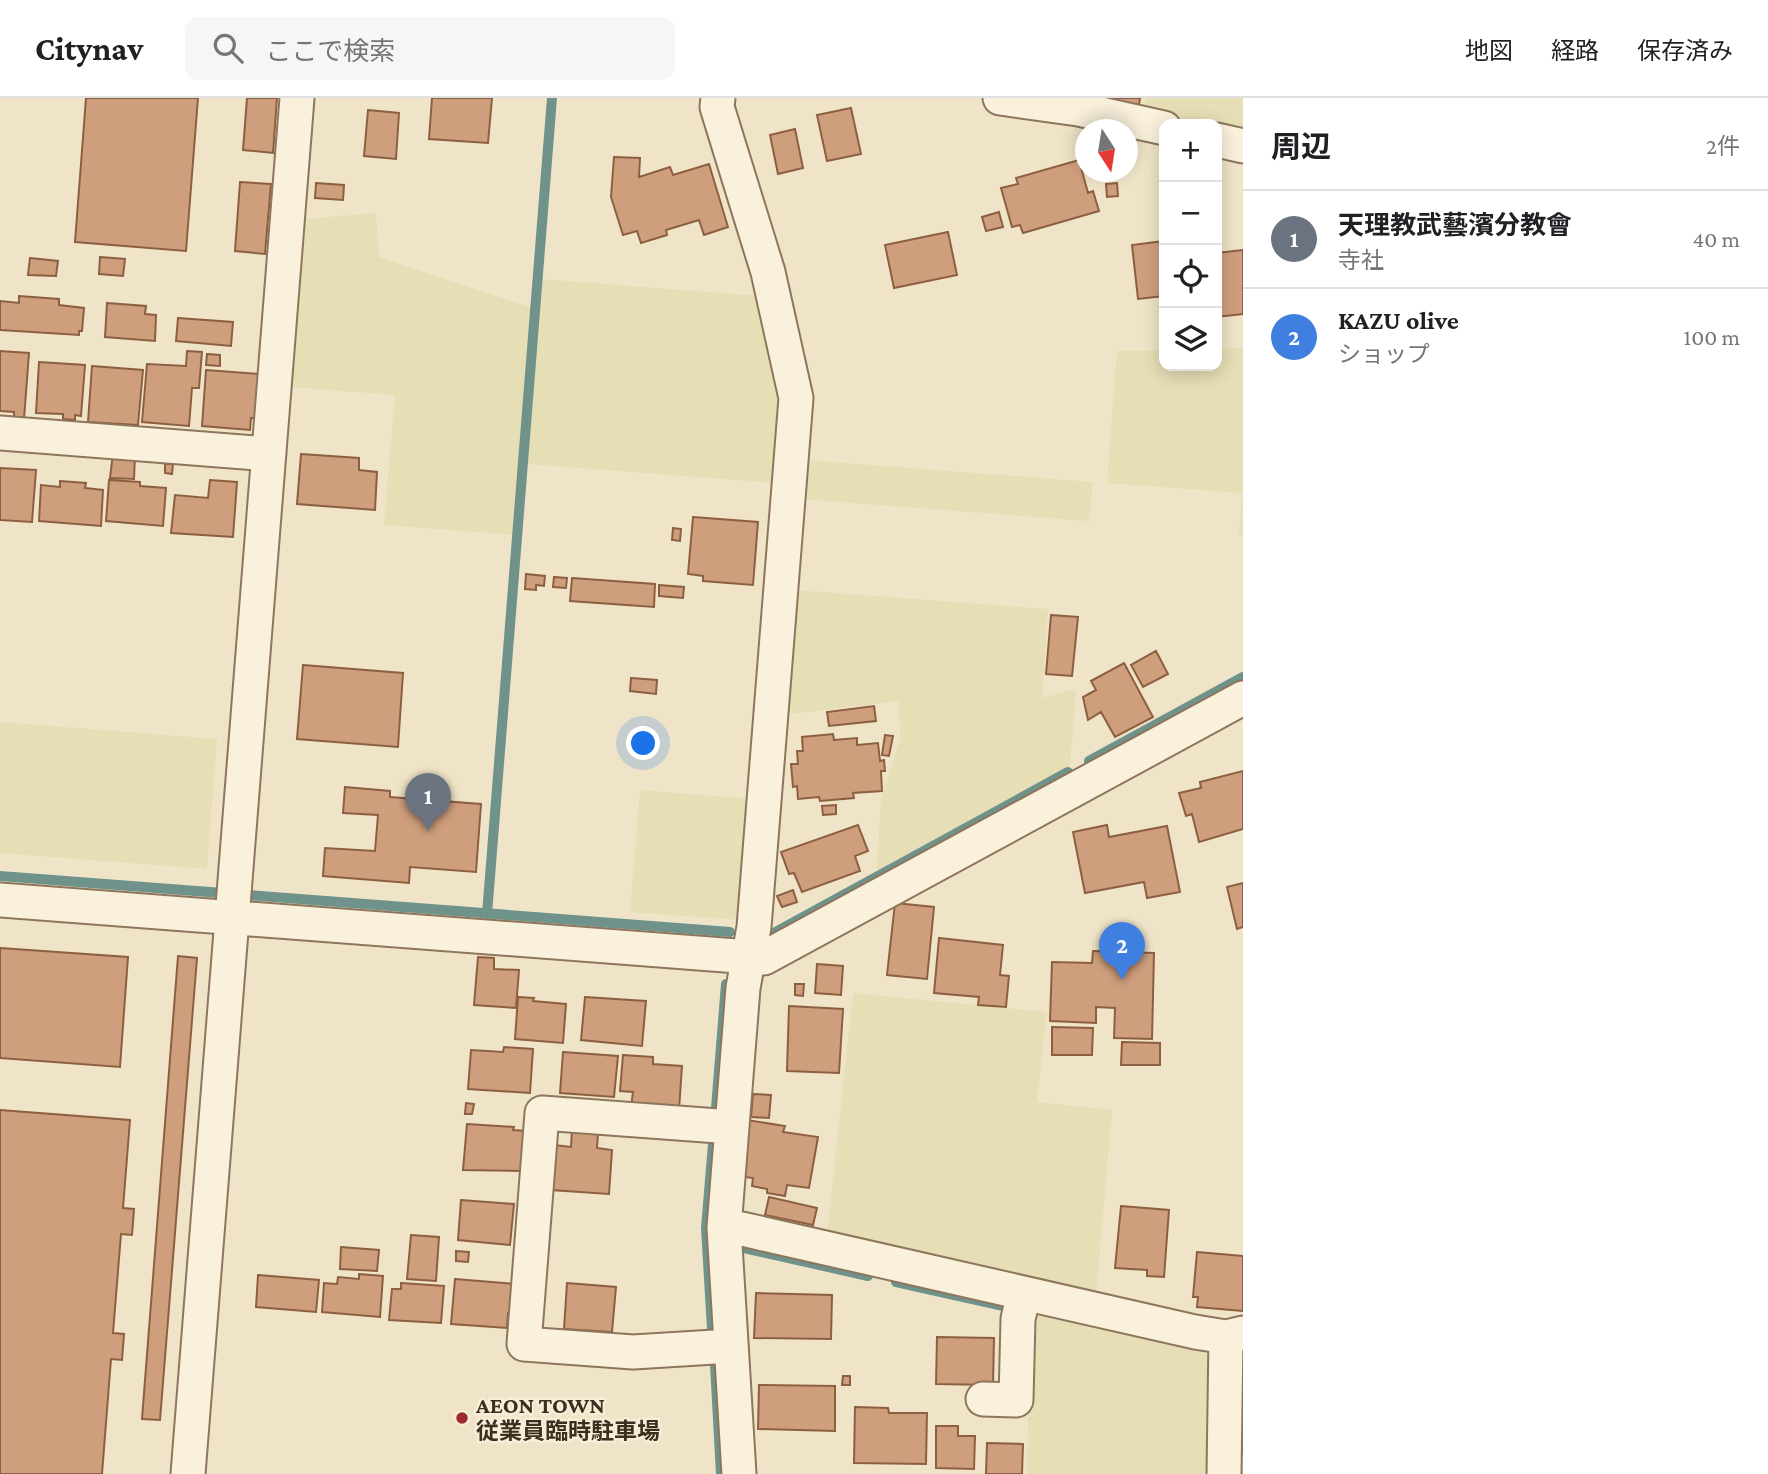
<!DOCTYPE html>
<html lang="ja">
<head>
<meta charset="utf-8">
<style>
	body { margin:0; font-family:"Crimson Pro","Noto Sans JP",serif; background:#f6f6f6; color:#202124 }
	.controls { position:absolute; right:21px; top:21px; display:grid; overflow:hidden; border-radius:14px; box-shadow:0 4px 18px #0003 }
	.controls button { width:63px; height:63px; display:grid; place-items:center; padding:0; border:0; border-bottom:2px solid #e0e0e0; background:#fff; color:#202124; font:35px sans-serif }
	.compass { position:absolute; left:1075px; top:21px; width:63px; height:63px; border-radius:50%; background:#fff; box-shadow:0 4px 18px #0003; rotate:168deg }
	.you { position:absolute; left:644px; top:646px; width:24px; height:24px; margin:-18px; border:5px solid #fff; border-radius:50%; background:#1a73e8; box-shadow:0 0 0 10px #1a73e833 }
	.badge { display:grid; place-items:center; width:46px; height:46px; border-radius:50%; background:#2563eb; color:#fff; font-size:23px; font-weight:700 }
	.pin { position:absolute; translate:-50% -58px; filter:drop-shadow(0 2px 4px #0008) }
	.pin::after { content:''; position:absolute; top:37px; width:24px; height:21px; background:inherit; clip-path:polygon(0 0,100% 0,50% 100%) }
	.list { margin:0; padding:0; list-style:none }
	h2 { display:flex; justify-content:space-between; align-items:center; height:91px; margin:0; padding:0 28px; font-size:30px }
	h2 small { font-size:23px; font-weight:400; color:#757577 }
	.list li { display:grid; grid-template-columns:46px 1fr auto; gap:21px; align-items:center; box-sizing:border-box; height:98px; padding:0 28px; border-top:2px solid #e0e0e0 }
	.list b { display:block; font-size:26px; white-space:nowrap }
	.list p { margin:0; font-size:23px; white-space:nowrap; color:#757577 }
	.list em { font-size:23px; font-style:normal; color:#757577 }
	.icon { flex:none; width:38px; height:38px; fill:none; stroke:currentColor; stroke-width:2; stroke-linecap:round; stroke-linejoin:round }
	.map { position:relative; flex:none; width:1243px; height:1376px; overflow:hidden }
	header { display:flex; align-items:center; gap:42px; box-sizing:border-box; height:98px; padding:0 35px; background:#fff; border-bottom:2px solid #e0e0e0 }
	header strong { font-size:33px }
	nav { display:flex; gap:38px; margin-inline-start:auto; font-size:24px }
	.search { width:490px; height:63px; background:#f6f6f6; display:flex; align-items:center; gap:18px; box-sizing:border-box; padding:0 24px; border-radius:14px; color:#757577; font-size:26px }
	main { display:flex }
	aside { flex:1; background:#fff }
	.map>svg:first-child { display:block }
	.farmland { fill:#e6deb5 }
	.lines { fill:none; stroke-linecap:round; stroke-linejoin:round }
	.stream { stroke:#6f938a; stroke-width:10 }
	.building { fill:#cf9f7d; stroke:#8d5f41; stroke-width:2 }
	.minor-casing { stroke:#8d765c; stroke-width:37 }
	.minor { stroke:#faf1dc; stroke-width:33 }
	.poi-dot { fill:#9e2a2b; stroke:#f7eed8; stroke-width:2.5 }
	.labels { text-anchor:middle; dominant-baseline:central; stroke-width:5; stroke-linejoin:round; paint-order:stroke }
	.poi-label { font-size:23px; font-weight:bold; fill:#3d2e20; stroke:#f7eed8; text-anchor:start }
</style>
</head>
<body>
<header>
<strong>Citynav</strong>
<div class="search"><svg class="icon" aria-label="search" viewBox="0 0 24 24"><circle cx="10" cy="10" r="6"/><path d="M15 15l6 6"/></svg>ここで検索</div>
<nav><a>地図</a><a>経路</a><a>保存済み</a></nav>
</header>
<main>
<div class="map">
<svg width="1243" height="1376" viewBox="0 0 1243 1376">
	<rect width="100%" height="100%" fill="#f0e4c8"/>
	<path class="farmland" d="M1146,0H1243V37L1217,26H1194L1144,15Z
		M376,115L379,159L533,210L515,437L384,427L395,297L290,289L303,121Z
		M541,181L760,198L783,301L776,385L526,366Z
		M1243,250V439L1239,438L1242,395L1107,385L1117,253L1164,252V268H1217V251Z
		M805,362L1093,384L1089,423L801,401Z
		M794,492L1048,511L1042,600L1076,591L1070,668L877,772L881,702L900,641L899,603L784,617Z
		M0,624L217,641L207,771L0,755Z
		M640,692L751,701L742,822L630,814Z
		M853,895L1047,914L1037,1004L1112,1012L1096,1198L827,1137Z
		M1030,1216L1208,1256L1215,1265L1213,1376H1027Z"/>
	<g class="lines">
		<path class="stream" d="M1089,663L1243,579
			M0,778L730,834
			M487,816L552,0
			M774,835L1068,674
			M716,1010L726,886
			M735,1148L868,1178
			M896,1184L1008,1209
			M712,1231L706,1130L713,1046
			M715,1267L721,1376"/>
	</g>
	<path class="building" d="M86,0H198L186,153L75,144Z
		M247,0H277L273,55L243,52Z
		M432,0H492L488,45L429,41Z
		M1107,0H1140L1139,7Z
		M851,10L861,56L827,63L817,17Z
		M368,12L399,15L396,61L364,58Z
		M795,31L803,70L778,76L770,37Z
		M614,59L640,60L639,79L670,69L673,77L709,66L728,129L704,137L699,122L666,132L667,137L641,145L637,133L623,137L611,99Z
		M1079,62L1088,95L1093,93L1099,113L1023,135L1020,127L1012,129L1001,90L1018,86L1016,80Z
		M240,84L271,86L265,156L235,153Z
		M316,85L344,87L343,102L315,100Z
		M1117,85L1118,98L1107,99L1106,86Z
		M999,114L1003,129L986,133L982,119Z
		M948,134L957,177L894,190L885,147Z
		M1164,143V198L1138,201L1132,147Z
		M1243,152V216L1217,219V155Z
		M100,159L125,161L123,178L99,176Z
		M30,160L58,163L56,178L28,177Z
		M19,198L59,201V207L84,210L82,233H79V237L0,232V203L19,205Z
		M107,205L146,208L145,216L156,217L155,243L105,239Z
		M178,220L233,224L231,248L176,243Z
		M0,253L29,255L24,321L14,319V314L0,313Z
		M187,253L202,254L199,290H192L189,328L142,324L147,266L186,268Z
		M207,256L220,257V268L206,267Z
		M39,264L85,267L81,318L75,317V322L63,321V316L36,315Z
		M92,268L143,272L138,327L88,324Z
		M206,272L259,276L256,320H251L250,332L202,328Z
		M113,355L135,357L134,381L110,380Z
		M301,356L359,360V372L377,374L375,412L297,406Z
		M165,366H173L172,376L165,375Z
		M0,370L36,372L32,424L0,422Z
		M109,382L140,384V388L166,390L163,428L106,423Z
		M210,382L237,384L233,439L171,435L175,397L208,400Z
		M60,383L86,385L85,390L103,392L101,428L39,423L41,387L60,389Z
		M693,419L758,424L753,487L703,483V478L688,476Z
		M673,430L681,431L680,443L672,442Z
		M526,476L545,478L544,488L536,487V492L525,491Z
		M554,479L567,480L566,490L553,489Z
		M572,480L655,486L654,509L570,503Z
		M659,487L684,489L683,500L659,498Z
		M1051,517L1078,519L1072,578L1046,576Z
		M1156,553L1168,576L1143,589L1131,567Z
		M1124,565L1153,619L1115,639L1101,614L1088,622L1083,599L1096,592L1091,583Z
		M303,567L403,575L398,649L297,641Z
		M631,580L657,582L656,596L630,593Z
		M874,608L876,623L829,628L827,614Z
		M833,636L834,642L857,640V647L878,645L880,663L884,662L885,673H881L882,693L853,695L854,700L820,703L819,699L798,701L797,688L793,689L791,666H798L797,653H803L802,639Z
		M885,637L893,638L889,658L882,657Z
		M1243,673V731L1199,744L1192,716L1186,718L1179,695L1201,690L1200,684Z
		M345,689L390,693V699L481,706L476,774L410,769L409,785L323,778L325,750L375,753L378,717L343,715Z
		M836,707V716L823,717L822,708Z
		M858,727L868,753L855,758L860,773L802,794L794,775L789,776L781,754Z
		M1107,727L1109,739L1167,728L1180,794L1147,800L1144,784L1085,795L1073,734Z
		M1243,785V829L1237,831L1227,789Z
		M793,792L797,804L782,809L777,798Z
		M895,805L934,809L927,881L887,877Z
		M939,840L1003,847L1000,877L1009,878L1006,909L978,907L979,899L934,895Z
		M0,850L128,859L120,969L0,960Z
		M1093,853L1154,855L1152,941L1114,940L1115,910L1096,909V925L1050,923L1052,864L1092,865Z
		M178,858L197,860L160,1322L142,1321Z
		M478,859L494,860V871L519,872L516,910L474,907Z
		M817,866L843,868L841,897L815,895Z
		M795,886H804L803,898L795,897Z
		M518,899L534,900L533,903L566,906L563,945L515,941Z
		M585,899L646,903L642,948L581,942Z
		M789,908L843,911L839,975L787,973Z
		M1052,929L1093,930L1092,957H1052Z
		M1122,944L1160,945V967H1121Z
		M504,949L533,951L530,995L468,991L471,952L503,954Z
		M563,954L618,958L614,999L560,995Z
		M623,957L653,959V966L682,968L679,1012L631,1009L633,994L620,993Z
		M753,996L771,997L769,1020L751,1019Z
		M466,1005L474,1006L472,1016H465Z
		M0,1012L130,1022L123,1110L134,1111L132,1137L121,1136L113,1235L124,1236L122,1262L111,1261L102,1376H0Z
		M747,1022L785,1028L783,1034L818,1039L809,1090L787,1087L785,1098L767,1095V1091L752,1088L753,1080L738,1078Z
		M467,1026L514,1029L513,1032L527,1033L524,1073L463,1072Z
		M572,1032L598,1035L597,1050L612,1052L609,1096L551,1092L555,1047L571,1049Z
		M769,1099L817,1110L813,1127L765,1117Z
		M461,1102L514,1106L510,1147L458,1142Z
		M1121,1108L1169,1112L1164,1179L1147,1178V1172L1115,1170Z
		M411,1137L439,1139L436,1183L407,1181Z
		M341,1149L379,1152L377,1173L340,1171Z
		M456,1153L469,1154L468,1164L456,1163Z
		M1197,1154L1243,1158V1213L1197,1209L1198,1199H1193Z
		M359,1176L383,1178L380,1219L322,1214L324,1185L337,1186L338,1179L359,1181Z
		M258,1177L319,1182L316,1214L256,1209Z
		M455,1181L515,1186L513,1215H508L507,1230L451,1226Z
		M401,1185L444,1188L441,1225L389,1222L392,1191H401Z
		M567,1185L616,1189L612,1234L564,1231Z
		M756,1195L832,1197L831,1241L754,1240Z
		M937,1239L994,1240L993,1287L936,1286Z
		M843,1278H850V1287H842Z
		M759,1287L835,1288V1333L758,1331Z
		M1236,1294H1243V1355H1235Z
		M855,1309L888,1310L889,1315H927L926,1366L854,1365Z
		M936,1328H958V1338H975L974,1371L936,1370Z
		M987,1345L1023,1346L1022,1376H986Z"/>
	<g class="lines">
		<defs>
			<path id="minor" d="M718,0L717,9L768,174L796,300L754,829L743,890L724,1130L739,1376
				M1000,0L1078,11L1164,30
				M1217,42L1243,48
				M0,335L269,356
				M0,802L764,860L1243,600
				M724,1130L742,1131L1195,1234L1226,1239L1243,1235
				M731,1248L633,1254L524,1246L542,1015L732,1029
				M983,1301L1016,1302L1018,1221L1024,1195
				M188,1376L297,0
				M1224,1376L1226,1239"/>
		</defs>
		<use href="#minor" class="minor-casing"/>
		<use href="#minor" class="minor"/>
	</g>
	<circle class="poi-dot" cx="462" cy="1320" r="7"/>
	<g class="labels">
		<g class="poi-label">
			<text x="476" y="1307">AEON TOWN<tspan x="476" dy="26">従業員臨時駐車場</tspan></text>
		</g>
	</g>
</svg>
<div class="controls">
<button>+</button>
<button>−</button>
<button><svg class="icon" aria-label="locate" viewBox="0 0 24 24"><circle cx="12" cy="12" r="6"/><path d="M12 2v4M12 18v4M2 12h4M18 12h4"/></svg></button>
<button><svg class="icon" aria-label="layers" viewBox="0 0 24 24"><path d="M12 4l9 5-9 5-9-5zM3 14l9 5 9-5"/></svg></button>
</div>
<svg class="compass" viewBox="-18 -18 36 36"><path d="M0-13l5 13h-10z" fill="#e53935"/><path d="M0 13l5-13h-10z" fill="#757577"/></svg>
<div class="you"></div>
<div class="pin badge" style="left:428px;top:733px;background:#6b7280">1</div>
<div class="pin badge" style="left:1122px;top:882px;background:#3f7fe0">2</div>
</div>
<aside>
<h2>周辺<small>2件</small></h2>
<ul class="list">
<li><span class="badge" style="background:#6b7280">1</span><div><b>天理教武藝濱分教會</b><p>寺社</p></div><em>40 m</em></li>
<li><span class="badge" style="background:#3f7fe0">2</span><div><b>KAZU olive</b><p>ショップ</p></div><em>100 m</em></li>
</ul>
</aside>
</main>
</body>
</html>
